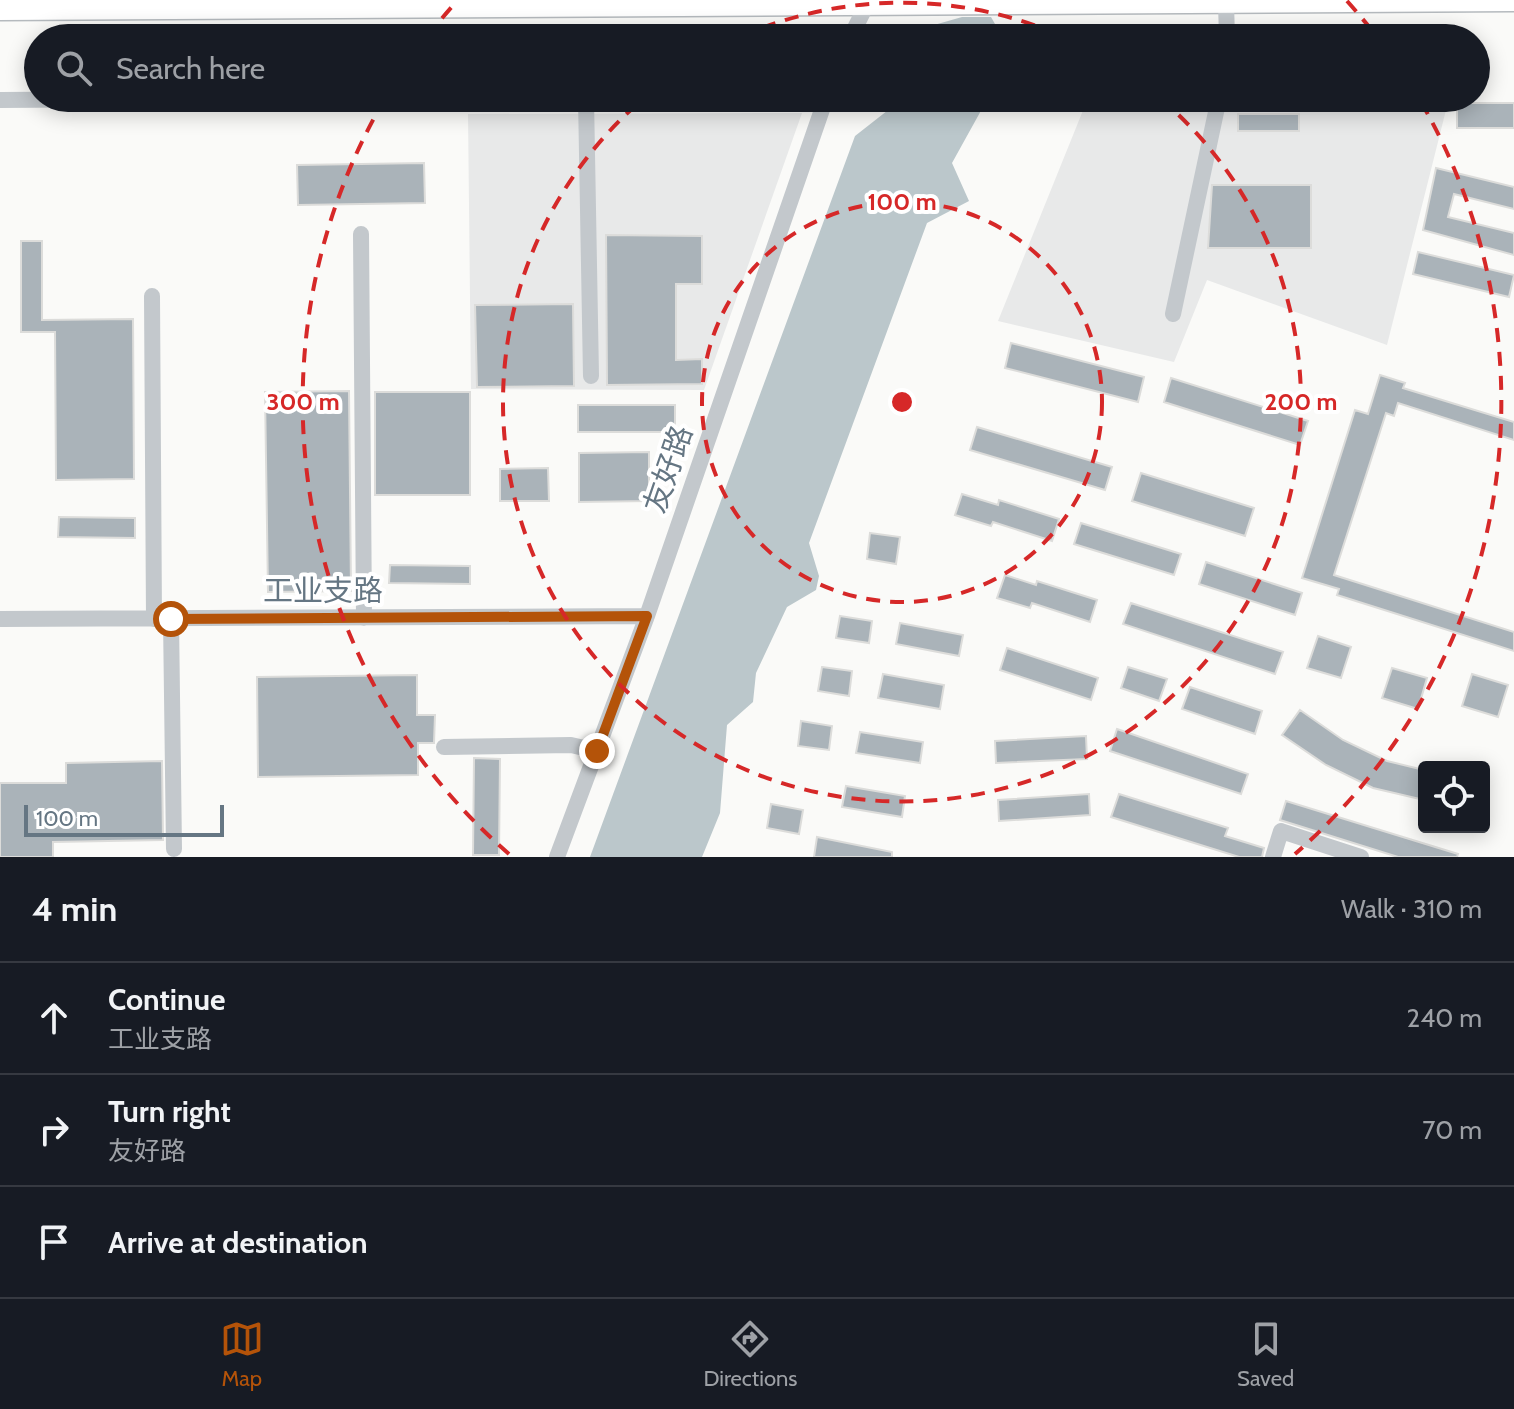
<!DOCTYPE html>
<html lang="en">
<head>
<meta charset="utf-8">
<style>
	body { margin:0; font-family:Cabin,"Noto Sans SC",sans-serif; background:#20242c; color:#f1f3f6 }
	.controls { position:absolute; right:24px; bottom:24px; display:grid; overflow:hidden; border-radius:8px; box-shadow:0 4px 20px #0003 }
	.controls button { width:72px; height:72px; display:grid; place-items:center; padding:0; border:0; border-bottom:2px solid #363941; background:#171b24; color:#f1f3f6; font:40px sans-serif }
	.scale { position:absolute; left:24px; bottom:20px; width:200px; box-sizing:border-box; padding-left:8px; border:4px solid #657683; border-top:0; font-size:22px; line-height:28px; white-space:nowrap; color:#657683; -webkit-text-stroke:6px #fff; paint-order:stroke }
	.stop { position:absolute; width:24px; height:24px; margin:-18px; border:6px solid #b45309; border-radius:50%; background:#fff }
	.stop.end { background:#b45309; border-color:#fff; box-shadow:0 2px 8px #0008 }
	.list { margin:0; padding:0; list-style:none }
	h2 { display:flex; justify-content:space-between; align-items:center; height:104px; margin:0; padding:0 32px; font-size:34px }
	h2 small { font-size:26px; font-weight:400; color:#9ea1a6 }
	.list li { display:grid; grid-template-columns:52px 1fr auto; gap:24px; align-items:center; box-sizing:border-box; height:112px; padding:0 32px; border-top:2px solid #363941 }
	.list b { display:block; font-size:30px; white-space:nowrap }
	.list p { margin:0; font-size:26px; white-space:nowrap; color:#9ea1a6 }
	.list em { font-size:26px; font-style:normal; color:#9ea1a6 }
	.icon { flex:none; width:44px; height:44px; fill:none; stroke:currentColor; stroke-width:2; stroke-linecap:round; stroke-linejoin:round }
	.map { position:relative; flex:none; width:1514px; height:857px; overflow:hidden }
	.search { position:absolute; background:#171b24; box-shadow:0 4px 20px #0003; left:24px; right:24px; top:24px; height:88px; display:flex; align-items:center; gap:20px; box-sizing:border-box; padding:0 28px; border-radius:44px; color:#9ea1a6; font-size:30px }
	.sheet { height:440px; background:#171b24 }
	nav { display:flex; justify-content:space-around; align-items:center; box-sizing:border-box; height:112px; border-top:2px solid #363941; background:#171b24; font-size:22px; color:#9ea1a6 }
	nav a { display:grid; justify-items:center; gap:4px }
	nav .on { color:#b45309 }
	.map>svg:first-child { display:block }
	.built { fill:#e8e9e9 }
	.water { fill:#bbc7cb }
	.building { fill:#aab3b9; stroke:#dcdcda; stroke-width:2 }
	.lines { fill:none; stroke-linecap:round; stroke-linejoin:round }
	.major-casing { stroke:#b5babe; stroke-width:23 }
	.minor { stroke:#c3c8cc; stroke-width:16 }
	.major { stroke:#fff; stroke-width:20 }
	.route { stroke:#b45309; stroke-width:10 }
	.ring { fill:none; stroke:#d62828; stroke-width:4; stroke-dasharray:14 10 }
	.labels { text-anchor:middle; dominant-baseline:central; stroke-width:8; stroke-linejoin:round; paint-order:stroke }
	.street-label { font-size:30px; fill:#657683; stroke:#fff }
	.centre { fill:#d62828; stroke:#fff; stroke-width:4 }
	.ring-label { font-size:24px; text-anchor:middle; font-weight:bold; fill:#d62828; stroke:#fff; stroke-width:8; stroke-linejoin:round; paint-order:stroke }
</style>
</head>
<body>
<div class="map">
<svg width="1514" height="857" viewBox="0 0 1514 857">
	<rect width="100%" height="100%" fill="#fafaf8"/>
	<path class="built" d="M1088,98H1449L1387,345L1207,280L1174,362L998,321Z
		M802,113L704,390L471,389L468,114Z"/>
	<path class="water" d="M962,17H991L1003,38H908L913,31Z
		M893,98H988L952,163L969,201L927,223L809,543L819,576L816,590L787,607L756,673L753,702L727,725L720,813L702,857H590L855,136L892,107Z"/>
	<path class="building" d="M1457,103H1514V128H1457Z
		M1238,114H1299V131H1238Z
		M424,163L425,203L298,205L297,165Z
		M1436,168L1514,187V209L1454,194L1448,217L1514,233V255L1423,230Z
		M1212,185H1311V248H1208Z
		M606,235L702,236V284H676V360L702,359V384L607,385Z
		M21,241H42V320L133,319L134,479L56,480L55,332H21Z
		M1418,252L1514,275L1509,297L1413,274Z
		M573,304L574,386L477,387L475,305Z
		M1011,343L1144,377L1138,402L1005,368Z
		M1380,375L1405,383L1403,388L1514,422V440L1398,403L1394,416L1386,413L1334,575L1514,632V651L1337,595L1339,589L1302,578L1355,410L1368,414Z
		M1171,378L1308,421L1300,445L1164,402Z
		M349,391L351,591L268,592L265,392Z
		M375,392H470V495H375Z
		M578,405H675V432H578Z
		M977,427L1112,467L1105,490L970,450Z
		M649,452V501L579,502V453Z
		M548,468L549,501H500V469Z
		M1141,473L1254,508L1245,536L1132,501Z
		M962,494L998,505L999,500L1059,519L1052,541L993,522L991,526L955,515Z
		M59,517L135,518V538L58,537Z
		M1081,523L1181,554L1174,575L1074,544Z
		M870,533L900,537L896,564L867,559Z
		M1206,562L1302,593L1295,615L1199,584Z
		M390,565L470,566V584L389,583Z
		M1005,575L1036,585L1037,581L1097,600L1090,622L1032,603L1030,608L997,598Z
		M1131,603L1283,652L1275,674L1123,624Z
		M840,616L872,621L869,643L836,638Z
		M900,623L963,635L959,656L896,644Z
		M1318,636L1351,647L1341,678L1307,668Z
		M1007,648L1098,678L1091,700L1000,670Z
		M822,667L852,671L849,696L818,691Z
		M1128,667L1167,679L1159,701L1121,688Z
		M1392,668L1427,678L1418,709L1382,698Z
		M883,674L944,685L940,709L878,698Z
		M1472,674L1508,685L1498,717L1462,706Z
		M417,675V715H435L434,743H418V775L258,777L257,677Z
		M1190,687L1262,711L1255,734L1182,709Z
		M1300,710L1343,740L1387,761L1424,770V800L1373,788L1326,765L1282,735Z
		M801,721L832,726L829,750L798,746Z
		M1117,729L1248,774L1241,794L1110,751Z
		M860,732L923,742L920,763L856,753Z
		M1086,736L1087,759L996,763L995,741Z
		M474,758L500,759L499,855H473Z
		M162,761L163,840L53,842V857H0V783H66V763Z
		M846,786L905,796L902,817L842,807Z
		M1089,794L1090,815L999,821L998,800Z
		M1119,794L1228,828L1225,836L1264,848L1262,857H1239L1111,817Z
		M1286,801L1458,854L1457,857H1398L1280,820Z
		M771,804L803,810L799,834L767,828Z
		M817,837L892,852V857H814Z"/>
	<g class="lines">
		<defs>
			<path id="major" d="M0,10L1514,1"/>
		</defs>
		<use href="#major" class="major-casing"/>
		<path class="minor" d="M1226,3L1227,38
			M850,38L869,0
			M586,98L591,376
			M0,100L284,98
			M361,234L364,618
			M152,296L154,619
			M1173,314L1219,98
			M0,619L647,616
			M171,619L174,849
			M444,747L571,745L597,751
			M557,857L647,616L826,98
			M1273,857L1281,831L1361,857"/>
		<use href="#major" class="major"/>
	</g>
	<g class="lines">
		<path class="route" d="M171,619L647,616L597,751"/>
	</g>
	<g class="ring">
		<circle cx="902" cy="402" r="200"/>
		<path d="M740 37A399 399 0 0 1 1064 37M1161 99A399 399 0 1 1 643 99"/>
		<path d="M509 854A599 599 0 0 1 383 102M427 37A599 599 0 0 1 457 1M1347 1A599 599 0 0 1 1377 37M1421 102A599 599 0 0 1 1295 854"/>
	</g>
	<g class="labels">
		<g class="street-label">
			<text transform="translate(668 469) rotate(-71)">友好路</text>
			<text x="323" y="590">工业支路</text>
		</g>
	</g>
	<circle cx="902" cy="402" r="12" class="centre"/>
	<g class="ring-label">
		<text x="902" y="210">100 m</text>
		<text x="1301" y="410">200 m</text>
		<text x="303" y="410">300 m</text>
	</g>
</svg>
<div class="controls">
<button><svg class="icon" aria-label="locate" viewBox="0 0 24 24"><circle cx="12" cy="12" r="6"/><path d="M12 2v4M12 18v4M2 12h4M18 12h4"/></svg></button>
</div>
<div class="scale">100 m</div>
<div class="stop" style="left:171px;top:619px"></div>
<div class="stop end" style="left:597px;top:751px"></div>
<div class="search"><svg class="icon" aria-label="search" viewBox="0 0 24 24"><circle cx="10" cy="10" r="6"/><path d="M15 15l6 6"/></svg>Search here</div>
</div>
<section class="sheet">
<h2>4 min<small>Walk · 310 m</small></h2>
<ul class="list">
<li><svg class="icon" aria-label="ahead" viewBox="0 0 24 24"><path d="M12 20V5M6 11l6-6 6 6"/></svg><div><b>Continue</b><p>工业支路</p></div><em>240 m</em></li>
<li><svg class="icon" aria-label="right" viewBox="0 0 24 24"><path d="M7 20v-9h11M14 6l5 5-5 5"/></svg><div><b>Turn right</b><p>友好路</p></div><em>70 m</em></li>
<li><svg class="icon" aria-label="arrive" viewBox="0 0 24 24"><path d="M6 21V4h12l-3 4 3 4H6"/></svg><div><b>Arrive at destination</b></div></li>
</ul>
</section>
<nav>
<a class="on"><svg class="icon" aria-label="map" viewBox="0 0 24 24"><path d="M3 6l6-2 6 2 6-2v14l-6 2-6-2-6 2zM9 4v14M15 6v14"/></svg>Map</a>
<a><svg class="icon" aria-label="directions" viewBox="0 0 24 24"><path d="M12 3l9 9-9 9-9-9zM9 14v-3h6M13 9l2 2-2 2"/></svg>Directions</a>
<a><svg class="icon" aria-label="saved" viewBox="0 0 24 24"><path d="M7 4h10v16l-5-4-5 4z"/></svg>Saved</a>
</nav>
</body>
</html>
